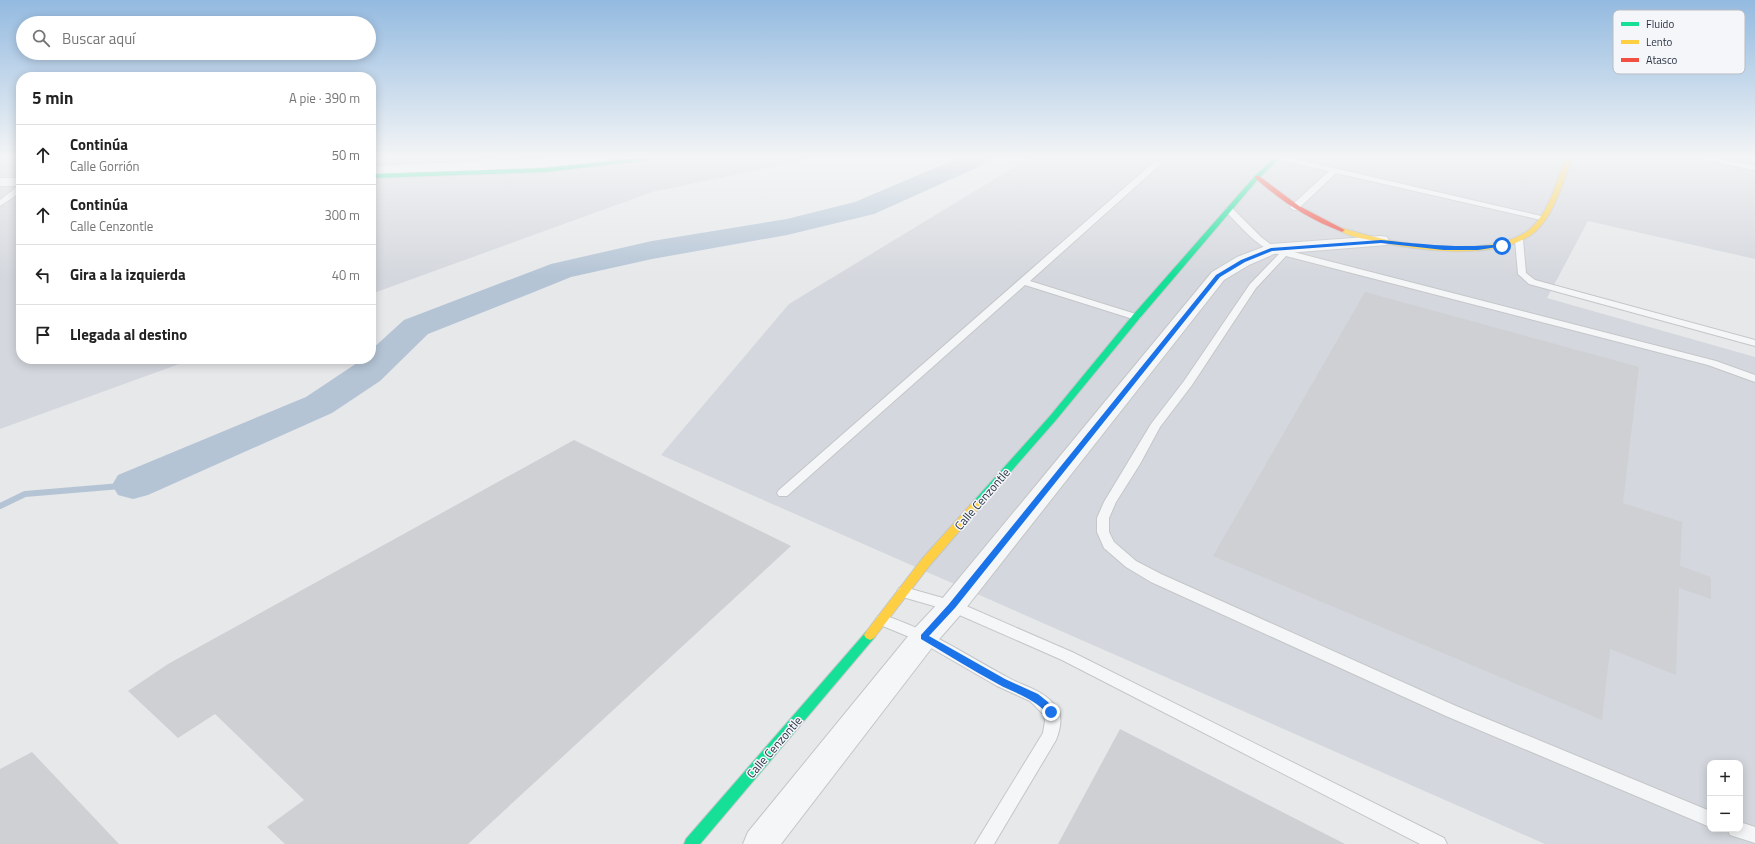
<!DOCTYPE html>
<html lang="es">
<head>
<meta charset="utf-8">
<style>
	body { margin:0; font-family:"Titillium Web",sans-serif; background:#f6f6f6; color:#222 }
	.controls { position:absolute; right:12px; bottom:12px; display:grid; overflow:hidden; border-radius:8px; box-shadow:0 2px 10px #0003 }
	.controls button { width:36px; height:36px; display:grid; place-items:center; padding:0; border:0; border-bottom:1px solid #e0e0e0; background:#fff; color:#222; font:20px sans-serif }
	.stop { position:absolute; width:12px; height:12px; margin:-9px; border:3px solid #1a73e8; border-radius:50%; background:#fff }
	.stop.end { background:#1a73e8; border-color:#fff; box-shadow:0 1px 4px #0008 }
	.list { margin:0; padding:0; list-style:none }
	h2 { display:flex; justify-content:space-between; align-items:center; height:52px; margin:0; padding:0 16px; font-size:17px }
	h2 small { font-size:13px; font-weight:400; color:#767676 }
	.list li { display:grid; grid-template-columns:26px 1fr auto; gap:12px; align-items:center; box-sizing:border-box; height:60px; padding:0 16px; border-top:1px solid #e0e0e0 }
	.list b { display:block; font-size:15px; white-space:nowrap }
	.list p { margin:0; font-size:13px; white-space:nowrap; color:#767676 }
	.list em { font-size:13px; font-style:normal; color:#767676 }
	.icon { flex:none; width:22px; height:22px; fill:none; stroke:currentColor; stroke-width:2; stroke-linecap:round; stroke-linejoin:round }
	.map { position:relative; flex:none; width:1755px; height:844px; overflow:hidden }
	.search { position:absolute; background:#fff; box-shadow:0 2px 10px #0003; left:16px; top:16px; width:360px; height:44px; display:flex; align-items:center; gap:10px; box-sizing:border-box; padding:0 14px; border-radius:22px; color:#767676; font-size:15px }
	.panel { position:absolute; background:#fff; box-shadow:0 2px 10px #0003; left:16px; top:72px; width:360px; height:292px; border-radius:16px }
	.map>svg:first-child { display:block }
	.built { fill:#d4d7dd; fill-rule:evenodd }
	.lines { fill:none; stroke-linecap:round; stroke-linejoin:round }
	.stream { stroke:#b4c4d5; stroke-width:6 }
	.river { fill:#b4c4d5; fill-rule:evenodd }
	.building { fill:#ced0d3 }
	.lane-casing { stroke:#c4c6c8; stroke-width:2 }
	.street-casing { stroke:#c4c6c8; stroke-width:2 }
	.fast-casing { stroke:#c4c6c8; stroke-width:2 }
	.slow-casing { stroke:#c4c6c8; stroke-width:2 }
	.jam-casing { stroke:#c4c6c8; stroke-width:2 }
	.lane { fill:#f5f6f7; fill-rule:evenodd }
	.street { fill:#f5f6f7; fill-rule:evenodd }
	.fast { fill:#16e098; fill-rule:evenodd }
	.slow { fill:#ffcf43; fill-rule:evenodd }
	.jam { fill:#f24e42; fill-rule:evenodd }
	.route { fill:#1a73e8 }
	.labels { text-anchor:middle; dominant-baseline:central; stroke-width:3; stroke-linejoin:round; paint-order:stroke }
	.street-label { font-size:12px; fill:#2b3445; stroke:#f4f6f9 }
	.key { fill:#f4f6f9; stroke:#b8bcc3; stroke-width:1 }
	.key-label { font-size:11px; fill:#2b3445 }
</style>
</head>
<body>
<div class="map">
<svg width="1755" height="844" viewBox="0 0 1755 844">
	<rect width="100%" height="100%" fill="#e6e8ea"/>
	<path class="built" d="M0,158H21V359H193L0,429Z
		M371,158H814L652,192L371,294Z
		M1029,158H1755V259L1588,221L1547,298L1755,357V844H1545L661,455L789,304ZM1710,763H1740V829H1710Z"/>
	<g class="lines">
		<path class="stream" d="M0,506L25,494L133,485"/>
		<path class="river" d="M958,158H988L983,165L874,214L787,235L652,259L571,277L534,292L428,334L380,381L332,413L148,495L133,499L118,495L112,485L118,475L306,397L354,365L362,359H371V350L404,320L551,264L652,241L787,219L855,202Z"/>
	</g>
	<path class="building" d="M1365,292L1639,367L1623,503L1682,522L1680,566L1711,577V599L1679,588L1676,675L1610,649L1602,720L1213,556Z
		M574,440L791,546L468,844H285L267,827L304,800L215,714L178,738L128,691L168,664Z
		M1120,729L1345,844H1058Z
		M32,752L119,844H0V769Z"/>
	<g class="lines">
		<defs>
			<path id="lane" d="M486,158H494L482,174H476L475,172Z
				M1279,158H1290L1541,216L1545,218L1541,220L1336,173L1297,210H1294L1290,208L1291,206L1329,171L1279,160Z
				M1701,158H1715L1755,166V170L1705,160Z
				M1155,161L1162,163L1030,281L1139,315L1141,317L1139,319H1133L1025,285L787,496H779L777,493L779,490Z
				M18,186H21V192L0,206V200Z
				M1226,208H1232L1261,237L1274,247L1716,361L1755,375V382L1708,365L1286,256L1256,288L1192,385L1160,427L1140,464L1116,502L1109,518V532L1114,542L1136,561L1161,574L1456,706L1710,811V827L1446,716L1151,582L1126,567L1104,548L1097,532V518L1104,502L1151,424L1184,381L1250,284L1279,254C1257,248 1242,227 1226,212Z
				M1516,238H1522L1523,240L1526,273L1535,280L1755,340V346L1529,284L1518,274L1515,240Z
				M904,587L957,602L1072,652L1444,838L1447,844H1420L1062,660L948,610L899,596L897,592L899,588Z
				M883,615C927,629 965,654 1005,676C1022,686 1045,690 1057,708C1063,717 1060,730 1056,740L994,844H975L1043,733L1045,721L1044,715L1030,701L997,686L919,641L878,624L876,620L878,616Z
				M1740,822L1755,827V843L1730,835L1727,829H1740Z"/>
			<path id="street" d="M555,158H610L608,161L603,162L533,168L371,174V166Z
				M0,178H21V186H0Z
				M1381,236L1387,237L1389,241L1387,245L1274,254L1249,265L1224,280L962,613L934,645L781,844H743L748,832L914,629L942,599L1212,272L1237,257L1271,244Z"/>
			<path id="fast" d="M635,158H652L649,160L545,172L371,178V174L545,168Z
				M1274,158H1280L1259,178L1139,319L1056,420L980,507H972L971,505L972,503L1050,416L1133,315L1255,176Z
				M870,630L874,632L876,635L874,638L700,844H684L686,839L866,632Z"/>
			<path id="slow" d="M1566,158H1572C1563,182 1555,213 1536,231C1500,263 1413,250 1370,240C1361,238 1346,236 1339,230L1342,228C1356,232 1369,236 1383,239C1422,247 1507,257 1535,224C1551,206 1557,179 1566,158Z
				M976,502L980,503L981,505L980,507L930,565L874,638L870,640L866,638L864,635L866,632L922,559L972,503Z"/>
			<path id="jam" d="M1255,176H1259L1299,206L1345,230L1342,232L1340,231C1308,219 1281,201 1255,178Z"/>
		</defs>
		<use href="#lane" class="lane-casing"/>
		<use href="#street" class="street-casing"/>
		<use href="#fast" class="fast-casing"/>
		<use href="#slow" class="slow-casing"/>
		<use href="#jam" class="jam-casing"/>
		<use href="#lane" class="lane"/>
		<use href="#street" class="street"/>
		<use href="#fast" class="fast"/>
		<use href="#slow" class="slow"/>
		<use href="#jam" class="jam"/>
	</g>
	<linearGradient id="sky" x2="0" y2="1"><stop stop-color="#93bae0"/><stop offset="0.57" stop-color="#f4f5f6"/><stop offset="1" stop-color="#f4f5f6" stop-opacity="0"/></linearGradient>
	<rect width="1755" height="276" fill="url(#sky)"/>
	<path class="route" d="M1381,240C1422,244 1461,249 1502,244L1504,246L1478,250H1444L1381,243L1272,251L1245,262L1220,277L955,608L929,636L1005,679L1038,694L1048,702L1055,712L1054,715H1048C1035,698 1016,694 998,684C972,670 947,654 921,639V635L949,604L1216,275L1241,260L1271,248Z"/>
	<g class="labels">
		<g class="street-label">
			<text transform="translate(982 499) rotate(-49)">Calle Cenzontle</text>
			<text transform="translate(774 747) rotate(-49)">Calle Cenzontle</text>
		</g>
	</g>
	<rect x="1613" y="10" width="132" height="64" rx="6" class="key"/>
	<rect x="1621" y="22" width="18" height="4" fill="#16e098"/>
	<rect x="1621" y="40" width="18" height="4" fill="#ffcf43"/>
	<rect x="1621" y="58" width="18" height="4" fill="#f24e42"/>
	<g class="key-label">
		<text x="1646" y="28">Fluido</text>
		<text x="1646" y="46">Lento</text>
		<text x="1646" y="64">Atasco</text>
	</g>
</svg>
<div class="controls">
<button>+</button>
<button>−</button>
</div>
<div class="stop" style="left:1502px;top:246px"></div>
<div class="stop end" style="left:1051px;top:712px"></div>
<div class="search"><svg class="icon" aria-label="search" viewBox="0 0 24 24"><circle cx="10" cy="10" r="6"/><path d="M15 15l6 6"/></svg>Buscar aquí</div>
<section class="panel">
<h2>5 min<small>A pie · 390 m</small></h2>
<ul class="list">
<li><svg class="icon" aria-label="ahead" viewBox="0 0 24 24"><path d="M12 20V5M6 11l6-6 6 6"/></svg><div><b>Continúa</b><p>Calle Gorrión</p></div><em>50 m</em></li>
<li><svg class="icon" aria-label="ahead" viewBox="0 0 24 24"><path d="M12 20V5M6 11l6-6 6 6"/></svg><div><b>Continúa</b><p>Calle Cenzontle</p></div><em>300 m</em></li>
<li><svg class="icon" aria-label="left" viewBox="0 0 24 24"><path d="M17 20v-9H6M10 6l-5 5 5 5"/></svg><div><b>Gira a la izquierda</b></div><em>40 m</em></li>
<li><svg class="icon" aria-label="arrive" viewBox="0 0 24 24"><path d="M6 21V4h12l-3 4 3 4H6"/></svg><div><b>Llegada al destino</b></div></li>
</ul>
</section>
</div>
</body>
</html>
